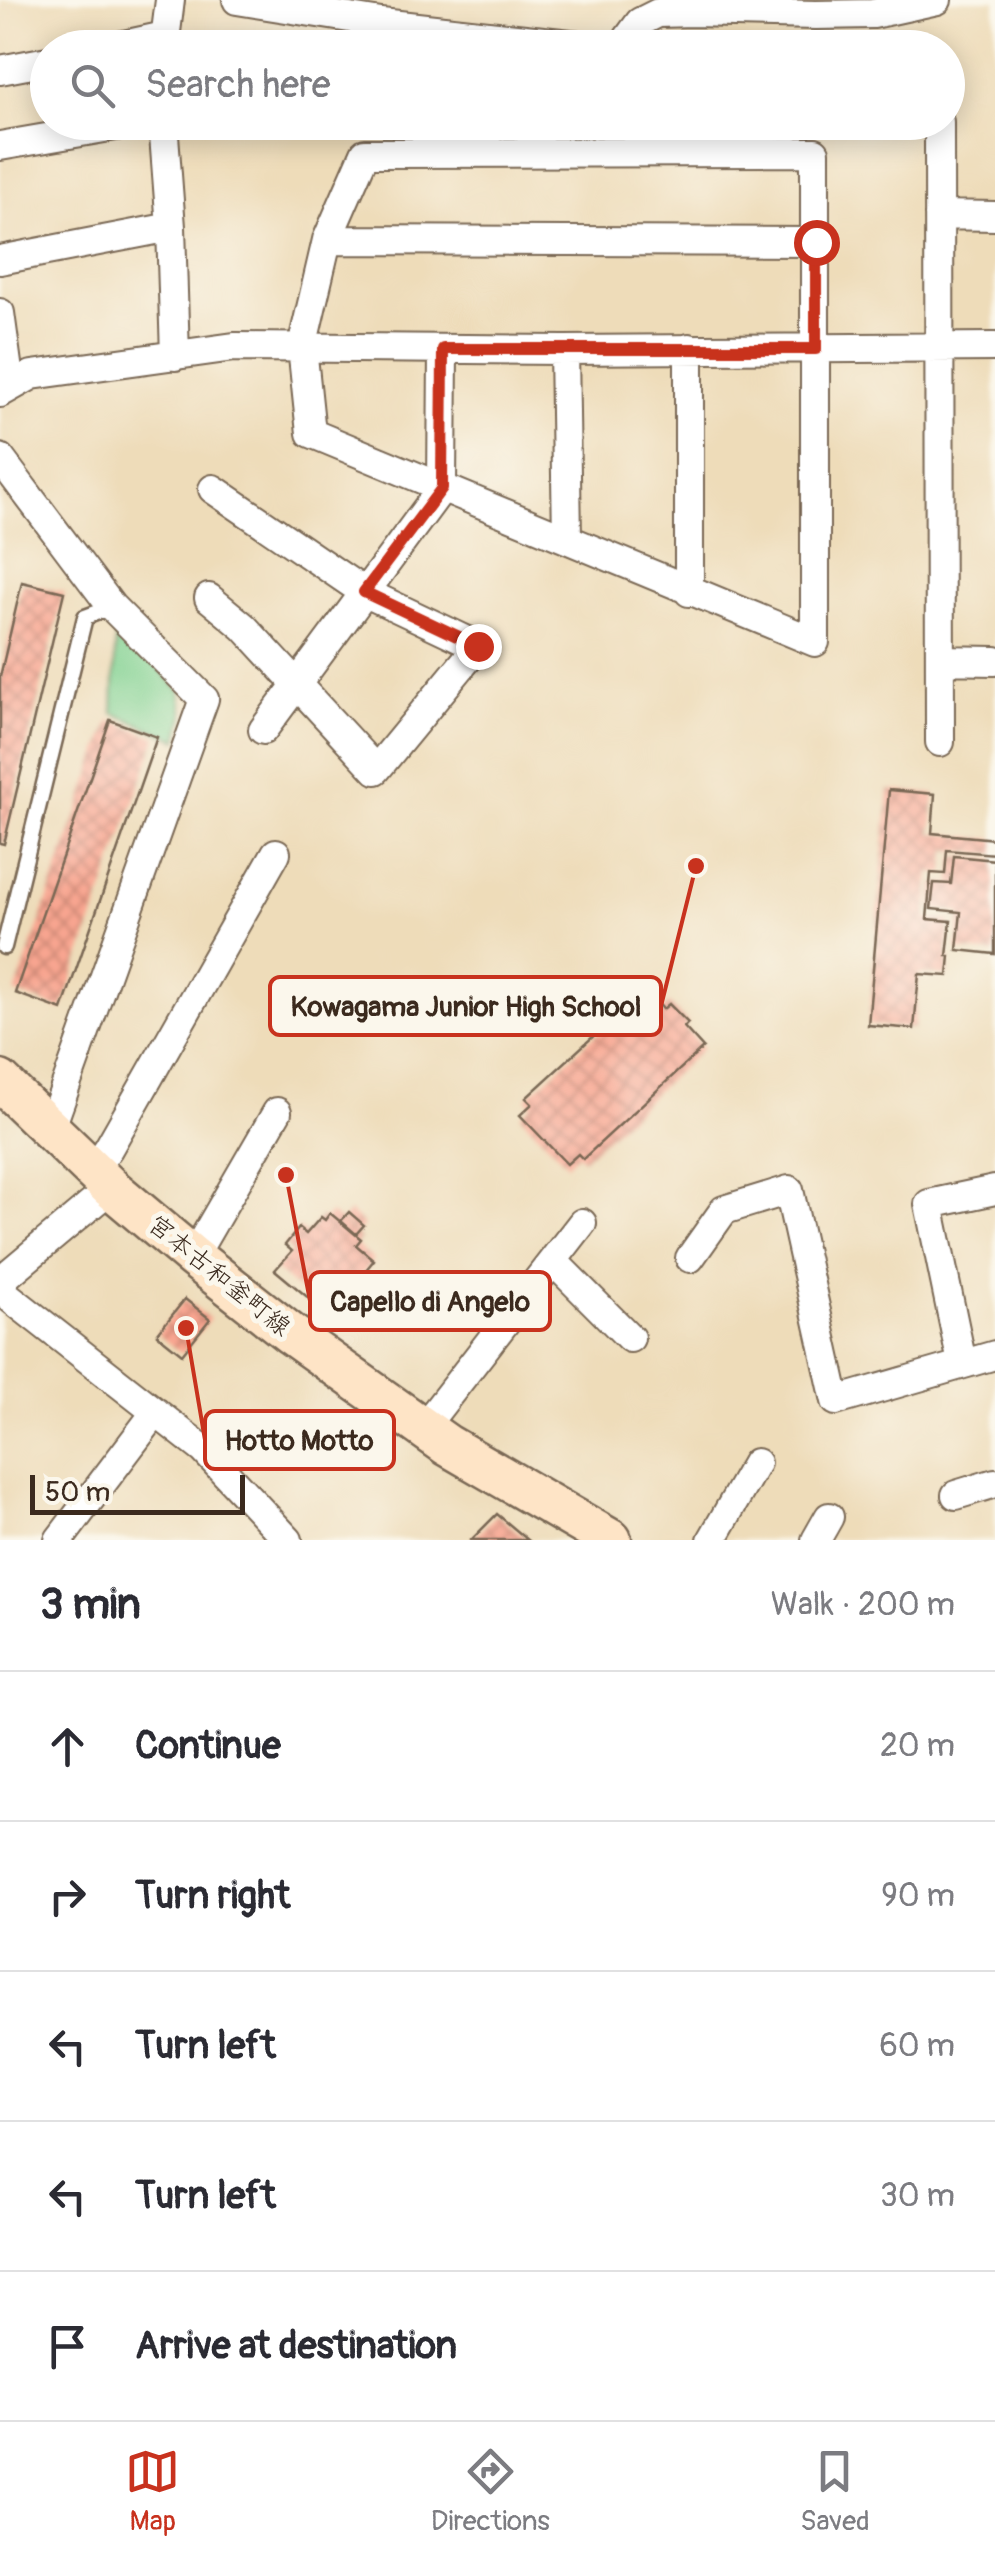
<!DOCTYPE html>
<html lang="en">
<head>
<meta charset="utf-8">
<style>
	body { margin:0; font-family:Pangolin,"Klee One",sans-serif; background:#f2f2f3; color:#2b2b33 }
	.scale { position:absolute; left:30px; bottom:25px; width:215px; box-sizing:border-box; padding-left:10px; border:5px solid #3b2a1e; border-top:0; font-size:28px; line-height:35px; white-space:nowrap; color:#3b2a1e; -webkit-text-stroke:8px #fbf7ec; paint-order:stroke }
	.stop { position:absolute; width:30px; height:30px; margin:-22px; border:8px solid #c8321e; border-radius:50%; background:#fff }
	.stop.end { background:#c8321e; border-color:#fff; box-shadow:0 2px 10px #0008 }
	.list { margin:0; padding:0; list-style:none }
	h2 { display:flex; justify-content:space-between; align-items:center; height:130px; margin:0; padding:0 40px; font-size:42px }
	h2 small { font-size:32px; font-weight:400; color:#7c7c81 }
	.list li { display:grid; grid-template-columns:65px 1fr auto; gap:30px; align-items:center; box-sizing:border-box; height:150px; padding:0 40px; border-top:2px solid #e1e1e2 }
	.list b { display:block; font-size:38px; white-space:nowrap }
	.list em { font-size:32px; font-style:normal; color:#7c7c81 }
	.icon { flex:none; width:55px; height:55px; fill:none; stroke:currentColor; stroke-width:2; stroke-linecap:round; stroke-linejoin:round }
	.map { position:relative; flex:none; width:995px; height:1540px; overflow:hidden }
	.search { position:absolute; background:#fff; box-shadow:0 5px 25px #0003; left:30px; right:30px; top:30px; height:110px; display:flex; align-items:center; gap:25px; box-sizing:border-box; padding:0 35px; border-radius:55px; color:#7c7c81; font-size:38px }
	.sheet { height:880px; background:#fff }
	nav { display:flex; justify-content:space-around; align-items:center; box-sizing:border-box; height:140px; border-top:2px solid #e1e1e2; background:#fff; font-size:28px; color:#7c7c81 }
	nav a { display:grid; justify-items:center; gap:5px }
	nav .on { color:#c8321e }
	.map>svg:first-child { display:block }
	.park { fill:#81d191; stroke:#5e7e58; stroke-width:2.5 }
	.building { fill:url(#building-cross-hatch) }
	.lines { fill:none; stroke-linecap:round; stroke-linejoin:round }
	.lane-casing { stroke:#7a6854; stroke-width:19 }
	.street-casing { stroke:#7a6854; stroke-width:32 }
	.secondary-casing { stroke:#7a6854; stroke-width:45 }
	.lane { stroke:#fff; stroke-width:14 }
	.street { stroke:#fff; stroke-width:28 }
	.secondary { stroke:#fee4c6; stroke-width:40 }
	.route { stroke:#c8321e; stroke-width:12 }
	.labels { text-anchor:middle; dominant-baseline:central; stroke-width:10; stroke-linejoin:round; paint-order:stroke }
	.street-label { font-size:25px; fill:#3b2a1e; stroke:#fbf7ec }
	.leader { fill:none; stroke:#c8321e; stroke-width:4 }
	.callout-dot { fill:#c8321e; stroke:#fbf7ec; stroke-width:4 }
	.callout { fill:#fbf7ec; stroke:#c8321e; stroke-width:4 }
	.callout-label { font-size:28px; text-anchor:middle; font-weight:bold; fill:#3b2a1e }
</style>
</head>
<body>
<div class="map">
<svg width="995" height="1540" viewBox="0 0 995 1540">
	<defs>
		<pattern id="building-cross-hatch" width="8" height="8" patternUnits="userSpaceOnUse" patternTransform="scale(2.5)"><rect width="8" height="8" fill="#f8a590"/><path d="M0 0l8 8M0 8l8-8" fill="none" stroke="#ca8775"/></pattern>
	</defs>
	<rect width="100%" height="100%" fill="#fbf7ec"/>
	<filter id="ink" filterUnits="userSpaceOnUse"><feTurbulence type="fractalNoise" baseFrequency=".01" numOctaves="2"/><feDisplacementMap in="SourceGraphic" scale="20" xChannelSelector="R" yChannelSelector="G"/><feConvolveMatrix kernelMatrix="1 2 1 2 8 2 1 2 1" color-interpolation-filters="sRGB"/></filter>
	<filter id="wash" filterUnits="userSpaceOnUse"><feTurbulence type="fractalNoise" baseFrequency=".0048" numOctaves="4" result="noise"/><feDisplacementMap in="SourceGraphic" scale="40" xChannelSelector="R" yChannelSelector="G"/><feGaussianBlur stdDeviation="2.25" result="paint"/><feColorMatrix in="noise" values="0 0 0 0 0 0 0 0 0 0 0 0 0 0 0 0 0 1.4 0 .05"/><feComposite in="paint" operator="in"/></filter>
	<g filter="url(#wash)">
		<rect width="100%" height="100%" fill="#eedcb9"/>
		<path class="park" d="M116,625L180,690L184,715L178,740L113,713Z"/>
		<g id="blocks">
			<path class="building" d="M22,582L64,592L4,844L0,843V677Z
				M110,720L157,737L62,1010L15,993Z
				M889,790L935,794L932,833L995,839V854L947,850L945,874L931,873L927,919L951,921L947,956H950L948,976L919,974L914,1029L868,1025Z
				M954,856L995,860V954L957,950L961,912L931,909L934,883L951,884Z
				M645,989L663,1009L669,1004L688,1023L684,1027L703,1048L583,1159L578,1154L567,1164L520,1115L532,1104L526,1098Z
				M349,1212L364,1225L356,1234L341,1221Z
				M330,1213L361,1239L356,1245L374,1260L329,1315L275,1270L292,1251L285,1245L299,1228L306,1234L321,1217L325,1220Z
				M185,1299L210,1319L182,1354L157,1334Z
				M497,1514L528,1540H471Z"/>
		</g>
	</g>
	<g filter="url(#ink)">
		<use href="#blocks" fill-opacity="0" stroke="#7a6854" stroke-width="2.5"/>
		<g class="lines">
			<defs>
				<path id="lane" d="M4,947L85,617L112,607"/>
				<path id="street" d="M237,0L381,23L607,48
					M110,48L165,36
					M164,48L170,0
					M621,48L640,22L658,13L693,12L816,15L873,14L937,0
					M0,70L48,61
					M163,122L171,227L175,356
					M939,122L940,742
					M0,146L139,122
					M815,152V642L311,433L302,347L327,240L365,153Z
					M939,215L995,216
					M327,240L816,242
					M0,260L171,227
					M0,313L10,386
					M564,350L567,538
					M0,393L32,375L234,347L564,350L995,347
					M0,458L112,607L204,699L50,1130
					M689,592V348
					M209,598L244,627L376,770L478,646L364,592L213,489
					M940,660L995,661
					M263,730L442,488L443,349
					M93,1170L108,1149L276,853
					M193,1257L277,1112
					M690,1258L724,1210L789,1190L836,1401L995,1355
					M553,1261L630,1338
					M0,1281L111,1188
					M0,1290L204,1450L288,1540
					M962,1363L929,1204L995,1190
					M423,1428L582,1223
					M956,1495L995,1483
					M59,1540L156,1412
					M712,1540L756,1463
					M816,1540L829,1517"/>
				<path id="secondary" d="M0,1081L111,1188L193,1257L291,1334L447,1445L611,1540"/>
			</defs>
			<use href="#lane" class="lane-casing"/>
			<use href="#street" class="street-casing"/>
			<use href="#secondary" class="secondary-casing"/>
			<use href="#lane" class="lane"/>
			<use href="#street" class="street"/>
			<use href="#secondary" class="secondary"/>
		</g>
	</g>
	<g class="lines" filter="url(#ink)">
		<path class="route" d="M478,646L364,592L442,488L443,349H816V242"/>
	</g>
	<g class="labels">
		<g class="street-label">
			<text transform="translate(219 1276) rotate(39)">宮本古和釜町線</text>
		</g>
	</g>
	<path class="leader" d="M696 866L661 1006M286 1175L310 1301M186 1328L205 1440"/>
	<g class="callout-dot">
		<circle cx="696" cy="866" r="10"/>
		<circle cx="286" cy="1175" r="10"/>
		<circle cx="186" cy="1328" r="10"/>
	</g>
	<g class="callout">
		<rect x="270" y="977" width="391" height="58" rx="10"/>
		<rect x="310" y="1272" width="240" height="58" rx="10"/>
		<rect x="205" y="1411" width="189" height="58" rx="10"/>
	</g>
	<g class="callout-label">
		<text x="466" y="1016">Kowagama Junior High School</text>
		<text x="430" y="1311">Capello di Angelo</text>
		<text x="299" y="1450">Hotto Motto</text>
	</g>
</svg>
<div class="scale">50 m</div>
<div class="stop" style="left:816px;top:242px"></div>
<div class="stop end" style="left:478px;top:646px"></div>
<div class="search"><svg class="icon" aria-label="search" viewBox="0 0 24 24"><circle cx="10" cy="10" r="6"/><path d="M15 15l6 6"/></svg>Search here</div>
</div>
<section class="sheet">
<h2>3 min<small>Walk · 200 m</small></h2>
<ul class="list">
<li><svg class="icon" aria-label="ahead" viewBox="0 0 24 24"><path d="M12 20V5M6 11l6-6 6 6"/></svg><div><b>Continue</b></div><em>20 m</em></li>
<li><svg class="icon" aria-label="right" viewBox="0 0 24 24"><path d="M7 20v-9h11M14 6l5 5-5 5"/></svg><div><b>Turn right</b></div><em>90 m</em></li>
<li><svg class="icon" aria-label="left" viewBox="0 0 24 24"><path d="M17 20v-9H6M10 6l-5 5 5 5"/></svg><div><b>Turn left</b></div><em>60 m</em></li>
<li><svg class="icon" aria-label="left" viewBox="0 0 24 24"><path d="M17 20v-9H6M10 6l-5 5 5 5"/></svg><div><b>Turn left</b></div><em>30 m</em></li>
<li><svg class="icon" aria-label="arrive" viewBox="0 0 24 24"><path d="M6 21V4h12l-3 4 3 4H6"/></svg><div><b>Arrive at destination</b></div></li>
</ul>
</section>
<nav>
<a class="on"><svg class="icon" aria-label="map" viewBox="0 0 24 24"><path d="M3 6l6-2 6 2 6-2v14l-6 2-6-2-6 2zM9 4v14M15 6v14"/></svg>Map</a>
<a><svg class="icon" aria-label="directions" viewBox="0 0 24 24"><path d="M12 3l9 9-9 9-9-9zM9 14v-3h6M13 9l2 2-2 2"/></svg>Directions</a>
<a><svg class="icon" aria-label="saved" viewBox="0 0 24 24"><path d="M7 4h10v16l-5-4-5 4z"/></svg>Saved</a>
</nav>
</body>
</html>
